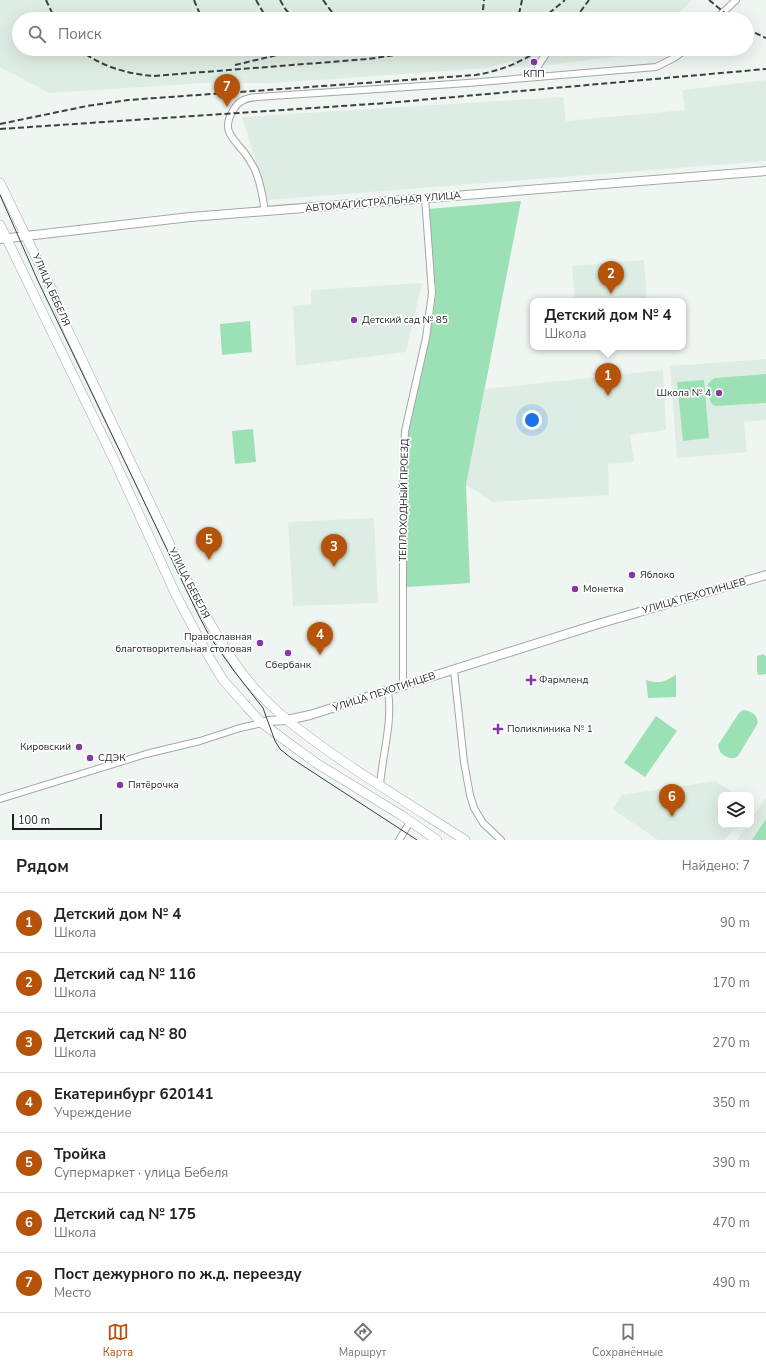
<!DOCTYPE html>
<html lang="ru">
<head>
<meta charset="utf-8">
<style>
	body { margin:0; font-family:"Nunito Sans",sans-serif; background:#f6f6f6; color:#202124 }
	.controls { position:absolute; right:12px; bottom:12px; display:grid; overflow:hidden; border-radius:8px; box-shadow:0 4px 16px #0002 }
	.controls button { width:36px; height:36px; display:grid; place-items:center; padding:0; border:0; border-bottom:1px solid #e0e0e0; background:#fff; color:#202124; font:20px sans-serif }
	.scale { position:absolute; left:12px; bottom:10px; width:90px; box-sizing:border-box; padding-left:4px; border:2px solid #1e211f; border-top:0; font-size:11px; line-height:14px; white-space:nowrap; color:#1e211f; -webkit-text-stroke:3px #fff; paint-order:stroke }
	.you { position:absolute; left:532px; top:420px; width:14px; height:14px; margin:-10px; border:3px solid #fff; border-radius:50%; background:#1a73e8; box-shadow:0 0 0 6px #1a73e833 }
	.badge { display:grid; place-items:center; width:26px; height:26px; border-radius:50%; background:#b45309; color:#fff; font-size:13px; font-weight:700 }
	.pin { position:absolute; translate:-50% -33px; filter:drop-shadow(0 1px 2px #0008) }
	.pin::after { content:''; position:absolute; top:21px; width:14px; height:12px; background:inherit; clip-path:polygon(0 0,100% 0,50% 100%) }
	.popup { position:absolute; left:530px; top:298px; width:156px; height:52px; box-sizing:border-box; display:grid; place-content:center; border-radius:8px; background:#fff; filter:drop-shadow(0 1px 3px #0005); font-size:13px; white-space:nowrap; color:#757577 }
	.popup b { font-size:15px; color:#202124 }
	.popup::after { content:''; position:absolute; left:50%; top:100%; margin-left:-8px; border:8px solid transparent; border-top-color:#fff }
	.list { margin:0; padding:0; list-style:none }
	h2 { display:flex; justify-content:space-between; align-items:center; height:52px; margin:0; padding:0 16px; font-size:17px }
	h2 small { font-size:13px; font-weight:400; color:#757577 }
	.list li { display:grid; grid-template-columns:26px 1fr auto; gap:12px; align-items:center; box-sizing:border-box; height:60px; padding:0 16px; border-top:1px solid #e0e0e0 }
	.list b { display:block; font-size:15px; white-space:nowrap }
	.list p { margin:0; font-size:13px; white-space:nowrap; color:#757577 }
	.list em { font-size:13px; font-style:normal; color:#757577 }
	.icon { flex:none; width:22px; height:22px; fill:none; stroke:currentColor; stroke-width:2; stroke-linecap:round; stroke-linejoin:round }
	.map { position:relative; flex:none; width:766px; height:840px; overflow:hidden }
	.search { position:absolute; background:#fff; box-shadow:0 4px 16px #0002; left:12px; right:12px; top:12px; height:44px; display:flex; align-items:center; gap:10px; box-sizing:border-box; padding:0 14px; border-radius:22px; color:#757577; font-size:15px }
	.sheet { height:472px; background:#fff }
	nav { display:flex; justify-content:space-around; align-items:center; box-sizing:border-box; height:56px; border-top:1px solid #e0e0e0; background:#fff; font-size:11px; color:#757577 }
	nav a { display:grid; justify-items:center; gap:2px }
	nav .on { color:#b45309 }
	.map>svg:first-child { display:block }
	.built { fill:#deede3 }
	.green { fill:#9ce1b6 }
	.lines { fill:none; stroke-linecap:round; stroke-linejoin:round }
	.street-casing { stroke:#a2a8a4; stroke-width:8 }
	.secondary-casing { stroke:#a2a8a4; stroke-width:10 }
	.primary-casing { stroke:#a2a8a4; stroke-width:10 }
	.street { stroke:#fff; stroke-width:6 }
	.secondary { stroke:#fff; stroke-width:8 }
	.primary { stroke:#fff; stroke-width:9 }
	.tram { stroke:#3e413f; stroke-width:1 }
	.rail { stroke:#3e413f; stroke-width:2; stroke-dasharray:6 3; stroke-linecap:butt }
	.poi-dot { fill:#8638a8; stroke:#fff; stroke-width:1.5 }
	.labels { text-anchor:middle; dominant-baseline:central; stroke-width:3.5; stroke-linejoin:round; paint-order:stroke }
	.poi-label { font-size:10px; fill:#1e211f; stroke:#fff; text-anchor:start }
	.street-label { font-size:10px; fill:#1e211f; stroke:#fff }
</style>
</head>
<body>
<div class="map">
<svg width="766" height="840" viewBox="0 0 766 840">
	<rect width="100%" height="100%" fill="#eff6f1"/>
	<path class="built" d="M0,0H692L674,19H19V49H643L638,54L538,66L514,67L512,61L485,68L335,79L268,83H205L49,93L0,67Z
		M766,80V161L268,200L242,117L563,97L566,121L685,110L682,90Z
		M644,260L647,301H575L572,266Z
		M422,283L406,352L296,366L293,306L311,304V290Z
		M766,359V420L744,422L747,452L677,458L670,366Z
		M663,370L666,430L630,435L634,462L608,464L609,495L493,502L466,485L485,389Z
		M374,518L378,603L293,606L288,522Z
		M715,781L737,795H721V825H736L725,840H658L612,809L622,795Z
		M766,798V840H737L747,825H751V819Z"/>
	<path class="green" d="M521,201L466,485L470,583L407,587L406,452L412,410L433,318L436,291L428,209Z
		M250,321L252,352L222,355L220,324Z
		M766,374V403L716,406C707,403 709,392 708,384L714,378Z
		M704,380L709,438L683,441L677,382Z
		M253,429L256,462L235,464L232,431Z
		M763,654L766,656V674L758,675L757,671V656Z
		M676,675V697L648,698L646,680C661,684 663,682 676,675Z
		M743,710C750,710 758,715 758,723L738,756C732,761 726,757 720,752L718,745L739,713Z
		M656,716L677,731L645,777L624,763Z
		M766,819V840H752Z"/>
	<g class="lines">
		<defs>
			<path id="street" d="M716,19L736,0
				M538,76V66L549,49
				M265,212C263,198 261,183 255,170C252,164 248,157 244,152C231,137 221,129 234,109C239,100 247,98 257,97L468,83L656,67L674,58L686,49
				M454,670L464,762L470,795L474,808L483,823L501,840
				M404,686L403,680V485L405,431L426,338L432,293L425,198
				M380,786C382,755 393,723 388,691
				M0,799L146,754L200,741L240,728L262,723
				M399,840L410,822"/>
			<path id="secondary" d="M0,239L190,217L766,171
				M262,723L268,721L287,720L310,715L598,624L766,575"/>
			<path id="primary" d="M0,183L53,292L65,324L189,585C208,620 229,660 256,690C282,719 315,742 347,764C386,790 426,815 465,840
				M0,225L116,464L176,595L206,652L223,680L247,707L262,723L286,741L316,763L401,815L437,840"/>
		</defs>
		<use href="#street" class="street-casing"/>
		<use href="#secondary" class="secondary-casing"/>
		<use href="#primary" class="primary-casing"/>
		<use href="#street" class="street"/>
		<use href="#secondary" class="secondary"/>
		<use href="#primary" class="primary"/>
		<path class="tram" d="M0,195L38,281L199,616L210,637L234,671L263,708L275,741L280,749L291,758L417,840"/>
		<path class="rail" d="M46,0L55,19
			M194,0L202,19
			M256,0L267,19
			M280,0L286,10L295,19
			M323,0L337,19
			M709,0L732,19
			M519,14L522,0
			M482,19L484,0
			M542,19L565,0
			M575,19L589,0
			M747,29L766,38
			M79,49C99,66 128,74 153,76L368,59L429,50
			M235,65L298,50L385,52
			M0,124L87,106L128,100L476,75C499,71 521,63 540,49
			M0,129L387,103L766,69"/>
	</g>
	<g class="poi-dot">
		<circle cx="534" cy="62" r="4"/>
		<circle cx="354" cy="320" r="4"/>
		<circle cx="719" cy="393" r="4"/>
		<circle cx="632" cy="575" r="4"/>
		<circle cx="575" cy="589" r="4"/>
		<circle cx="260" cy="643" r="4"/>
		<circle cx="288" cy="653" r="4"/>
		<path d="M529 674h4v4h4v4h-4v4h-4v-4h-4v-4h4z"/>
		<path d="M496 723h4v4h4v4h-4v4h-4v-4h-4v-4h4z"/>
		<circle cx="79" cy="747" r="4"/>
		<circle cx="90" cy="758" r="4"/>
		<circle cx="120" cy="785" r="4"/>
	</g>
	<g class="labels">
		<g class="poi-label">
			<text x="534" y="74" text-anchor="middle">КПП</text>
			<text x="362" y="320">Детский сад № 85</text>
			<text x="711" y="393" text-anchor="end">Школа № 4</text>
			<text x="640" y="575">Яблоко</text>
			<text x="583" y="589">Монетка</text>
			<text x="252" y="637" text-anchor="end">Православная<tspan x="252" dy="12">благотворительная столовая</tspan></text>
			<text x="288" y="665" text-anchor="middle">Сбербанк</text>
			<text x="539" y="680">Фармленд</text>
			<text x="507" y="729">Поликлиника № 1</text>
			<text x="71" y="747" text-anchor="end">Кировский</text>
			<text x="98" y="758">СДЭК</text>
			<text x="128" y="785">Пятёрочка</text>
		</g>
		<g class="street-label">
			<text transform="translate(383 202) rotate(-5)">АВТОМАГИСТРАЛЬНАЯ УЛИЦА</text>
			<text transform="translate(51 290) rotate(66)">УЛИЦА БЕБЕЛЯ</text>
			<text transform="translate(404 500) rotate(-89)">ТЕПЛОХОДНЫЙ ПРОЕЗД</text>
			<text transform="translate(189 583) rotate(63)">УЛИЦА БЕБЕЛЯ</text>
			<text transform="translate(694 596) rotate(-16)">УЛИЦА ПЕХОТИНЦЕВ</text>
			<text transform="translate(384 692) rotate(-18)">УЛИЦА ПЕХОТИНЦЕВ</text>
		</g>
	</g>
</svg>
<div class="controls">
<button><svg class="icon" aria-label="layers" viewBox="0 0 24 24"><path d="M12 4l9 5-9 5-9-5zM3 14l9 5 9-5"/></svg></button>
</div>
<div class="scale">100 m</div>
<div class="you"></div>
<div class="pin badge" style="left:608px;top:396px">1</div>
<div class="popup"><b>Детский дом № 4</b>Школа</div>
<div class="pin badge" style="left:611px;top:294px">2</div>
<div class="pin badge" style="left:334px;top:567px">3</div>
<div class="pin badge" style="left:320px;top:655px">4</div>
<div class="pin badge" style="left:209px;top:560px">5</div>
<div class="pin badge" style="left:672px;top:817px">6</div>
<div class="pin badge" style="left:227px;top:107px">7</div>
<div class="search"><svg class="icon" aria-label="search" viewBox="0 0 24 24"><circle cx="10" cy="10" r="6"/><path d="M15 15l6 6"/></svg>Поиск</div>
</div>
<section class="sheet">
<h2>Рядом<small>Найдено: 7</small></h2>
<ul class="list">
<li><span class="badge">1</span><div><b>Детский дом № 4</b><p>Школа</p></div><em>90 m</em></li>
<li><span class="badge">2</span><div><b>Детский сад № 116</b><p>Школа</p></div><em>170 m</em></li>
<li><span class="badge">3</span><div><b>Детский сад № 80</b><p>Школа</p></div><em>270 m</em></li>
<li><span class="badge">4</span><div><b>Екатеринбург 620141</b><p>Учреждение</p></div><em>350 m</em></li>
<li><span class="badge">5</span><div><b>Тройка</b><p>Супермаркет · улица Бебеля</p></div><em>390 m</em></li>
<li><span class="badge">6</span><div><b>Детский сад № 175</b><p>Школа</p></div><em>470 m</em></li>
<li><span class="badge">7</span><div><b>Пост дежурного по ж.д. переезду</b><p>Место</p></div><em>490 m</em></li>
</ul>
</section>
<nav>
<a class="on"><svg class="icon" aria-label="map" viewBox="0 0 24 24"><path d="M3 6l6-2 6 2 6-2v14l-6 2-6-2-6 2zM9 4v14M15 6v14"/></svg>Карта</a>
<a><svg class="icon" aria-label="directions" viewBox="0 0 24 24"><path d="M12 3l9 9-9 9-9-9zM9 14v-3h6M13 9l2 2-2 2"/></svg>Маршрут</a>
<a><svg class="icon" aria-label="saved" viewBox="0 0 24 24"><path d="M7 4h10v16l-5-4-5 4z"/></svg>Сохранённые</a>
</nav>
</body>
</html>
